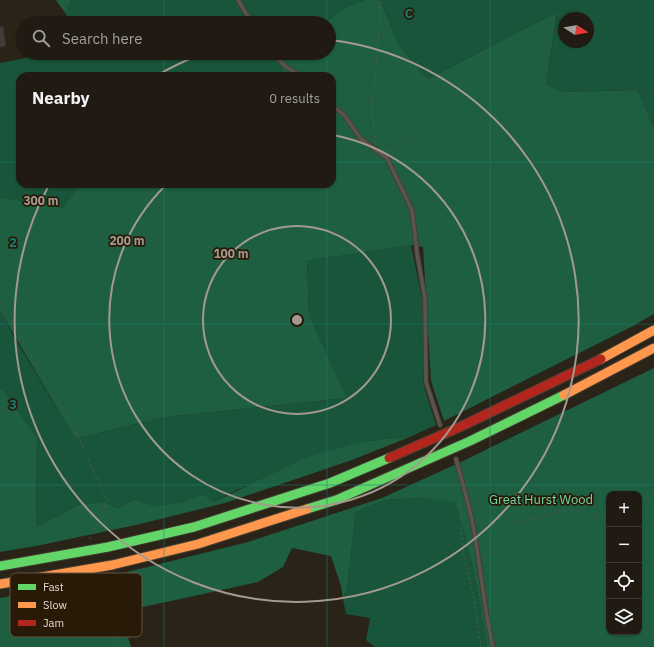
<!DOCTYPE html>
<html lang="en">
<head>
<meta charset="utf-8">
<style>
	body { margin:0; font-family:"IBM Plex Sans",sans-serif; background:#28231b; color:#f1f3f6 }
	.controls { position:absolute; right:12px; bottom:12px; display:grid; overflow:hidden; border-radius:8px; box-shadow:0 1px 3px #0004 }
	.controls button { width:36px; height:36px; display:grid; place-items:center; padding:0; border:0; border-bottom:1px solid #3d3832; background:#201a12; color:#f1f3f6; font:20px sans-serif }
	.compass { position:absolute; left:558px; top:12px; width:36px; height:36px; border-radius:50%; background:#201a12; box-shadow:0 1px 3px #0004; rotate:101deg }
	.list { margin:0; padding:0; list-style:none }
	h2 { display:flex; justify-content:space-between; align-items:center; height:52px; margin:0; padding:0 16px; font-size:17px }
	h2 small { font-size:13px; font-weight:400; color:#a2a19f }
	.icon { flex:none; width:22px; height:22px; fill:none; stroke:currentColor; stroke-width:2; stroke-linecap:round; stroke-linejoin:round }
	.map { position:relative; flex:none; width:654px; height:647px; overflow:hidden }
	.search { position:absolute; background:#201a12; box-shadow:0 1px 3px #0004; left:16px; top:16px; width:320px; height:44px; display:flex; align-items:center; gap:10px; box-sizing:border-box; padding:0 14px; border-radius:22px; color:#a2a19f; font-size:15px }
	.panel { position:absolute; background:#201a12; box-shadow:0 1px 3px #0004; left:16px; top:72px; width:320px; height:116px; border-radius:12px }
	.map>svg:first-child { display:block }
	.green { fill:#19553b; fill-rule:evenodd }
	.forest { fill:#1e5f42; fill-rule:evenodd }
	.building { fill:#443839 }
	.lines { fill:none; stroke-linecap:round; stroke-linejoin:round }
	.lane-casing { stroke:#453e35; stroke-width:5.5 }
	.fast-casing { stroke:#453e35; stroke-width:11 }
	.slow-casing { stroke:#453e35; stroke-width:11 }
	.jam-casing { stroke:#453e35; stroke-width:11 }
	.path { stroke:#5c564f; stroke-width:1; stroke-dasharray:2 3; stroke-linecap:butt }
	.lane { stroke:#5a544b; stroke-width:3.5 }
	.fast { stroke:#63d668; stroke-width:9 }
	.slow { stroke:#ff974d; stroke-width:9 }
	.jam { stroke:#b3261e; stroke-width:9 }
	.grid { fill:none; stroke:#1a7b73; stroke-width:1; stroke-opacity:0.55 }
	.ring { fill:none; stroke:#a29a8e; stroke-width:2 }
	.labels { text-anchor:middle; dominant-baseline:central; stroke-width:3.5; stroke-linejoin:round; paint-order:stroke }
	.park-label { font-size:13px; fill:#71d7a7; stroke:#281a07 }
	.key { fill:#281a07; stroke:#605443; stroke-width:1 }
	.key-label { font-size:11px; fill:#e3dace }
	.grid-label { font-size:13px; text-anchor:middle; font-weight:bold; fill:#1a7b73; stroke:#281a07; stroke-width:3.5; stroke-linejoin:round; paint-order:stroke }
	.centre { fill:#a29a8e; stroke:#281a07; stroke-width:2 }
	.ring-label { font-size:12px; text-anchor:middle; font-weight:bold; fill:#a29a8e; stroke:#281a07; stroke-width:3.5; stroke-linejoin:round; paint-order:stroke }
</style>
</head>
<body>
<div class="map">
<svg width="654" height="647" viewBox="0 0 654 647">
	<rect width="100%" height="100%" fill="#2a2318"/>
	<path class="green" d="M71,0H365L346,7L324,23H67L66,14Z
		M380,0H654V129L638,90L562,92L546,84L557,15L549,16L428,79L399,46ZM564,18H588V42H564Z
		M52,53H115V70V53H274L282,67L281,76H20V184H81L62,208L0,197V63Z
		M411,245L423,303V383L436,425L412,436L360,442L237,490L214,502L203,494L182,502L154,506L134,499L118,508L104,502L80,504L36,527L37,440L5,392L0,388V310L13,335L75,439L166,417L347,398L309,315L307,261Z
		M422,498L455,501C471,549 479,598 487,647H375L366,640L370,618L346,614L343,599L347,588L356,512L385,500Z"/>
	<path class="forest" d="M56,0H71L66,14Z
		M365,0H380L399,46L428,79L549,16L557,14L546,84L562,92L638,90L654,129V314L633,326L444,421L431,381L423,247L411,245L307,261L309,315L347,398L166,417L75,439L0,311V197L62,208L81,184H332V76H281L282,67L274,53H329V23H324L346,7Z
		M654,368V647H487C479,598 471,549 455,502L422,498L385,500L356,512L347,588L343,599L341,586L331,556L292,548L283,567L258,582L120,612L131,647H0V598L91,581L248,542L382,498L463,461ZM609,494H639V632H609Z
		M0,388L5,392L37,439L36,527L80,504L104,502L118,508L134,499L154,506L182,502L203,494L214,502L305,458L360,442L412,436L352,460L225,503L136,525L36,546L0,552Z"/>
	<path class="building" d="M3,26L6,46L0,47V27Z"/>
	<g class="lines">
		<defs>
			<path id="lane" d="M238,0L252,23
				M273,53L285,66L301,76
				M332,105L344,115L361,139L387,158L412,210L417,253L425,299L426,382L440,425
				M456,459C462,483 470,506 474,531C481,570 484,609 493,647"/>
			<path id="fast" d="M307,509L336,500L470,441L564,395
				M0,566L108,547L194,527L330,483L389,458"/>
			<path id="slow" d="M601,359L654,330
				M564,395L654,348
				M0,584L112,565L198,544L307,509"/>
			<path id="jam" d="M389,458L462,426L601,359"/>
		</defs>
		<use href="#lane" class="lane-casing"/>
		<use href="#fast" class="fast-casing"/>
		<use href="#slow" class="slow-casing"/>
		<use href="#jam" class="jam-casing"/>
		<path class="path" d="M375,143L372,103L378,47L380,8L382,0
			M387,152L419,135
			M0,303L74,428L107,501L89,540
			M461,498V529L463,553L474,597L481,647
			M639,501L654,494
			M514,523L570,509L606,518L609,517
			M96,578L104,614L116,647
			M106,616L120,636"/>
		<use href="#lane" class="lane"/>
		<use href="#fast" class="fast"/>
		<use href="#slow" class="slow"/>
		<use href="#jam" class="jam"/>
	</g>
	<path class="grid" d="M164,0V23M327,0V23M490,0V647M164,53V76M327,53V76M0,162H20M332,162H654M164,184V647M327,184V647M0,324H654M0,485H654"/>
	<g class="ring">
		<circle cx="297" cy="320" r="94"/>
		<path d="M333 135A188 188 0 1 1 166 185"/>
		<path d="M156 76A282 282 0 0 1 205 53M331 40A282 282 0 1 1 49 185"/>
	</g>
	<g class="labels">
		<g class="park-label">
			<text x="541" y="499">Great Hurst Wood</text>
		</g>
	</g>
	<rect x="10" y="573" width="132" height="64" rx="6" class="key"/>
	<rect x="18" y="584" width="18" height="6" fill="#63d668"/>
	<rect x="18" y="602" width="18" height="6" fill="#ff974d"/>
	<rect x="18" y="620" width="18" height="6" fill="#b3261e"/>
	<g class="key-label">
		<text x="43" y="591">Fast</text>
		<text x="43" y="609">Slow</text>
		<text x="43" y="627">Jam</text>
	</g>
	<g class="grid-label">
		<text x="409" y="18">C</text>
		<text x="13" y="247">2</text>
		<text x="13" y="409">3</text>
	</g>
	<circle cx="297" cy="320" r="6" class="centre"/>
	<g class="ring-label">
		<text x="41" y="205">300 m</text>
		<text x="127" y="245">200 m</text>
		<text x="231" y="258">100 m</text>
	</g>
</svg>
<div class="controls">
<button>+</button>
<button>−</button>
<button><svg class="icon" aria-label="locate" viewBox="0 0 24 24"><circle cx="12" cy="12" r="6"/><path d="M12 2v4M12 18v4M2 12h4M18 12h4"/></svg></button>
<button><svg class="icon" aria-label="layers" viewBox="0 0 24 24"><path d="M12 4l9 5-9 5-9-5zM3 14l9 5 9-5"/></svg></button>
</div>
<svg class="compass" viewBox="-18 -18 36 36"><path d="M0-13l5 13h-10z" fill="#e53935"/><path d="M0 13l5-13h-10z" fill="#a2a19f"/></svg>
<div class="search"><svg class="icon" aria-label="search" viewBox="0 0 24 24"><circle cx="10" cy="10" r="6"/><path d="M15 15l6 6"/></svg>Search here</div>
<section class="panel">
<h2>Nearby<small>0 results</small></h2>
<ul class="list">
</ul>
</section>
</div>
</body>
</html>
